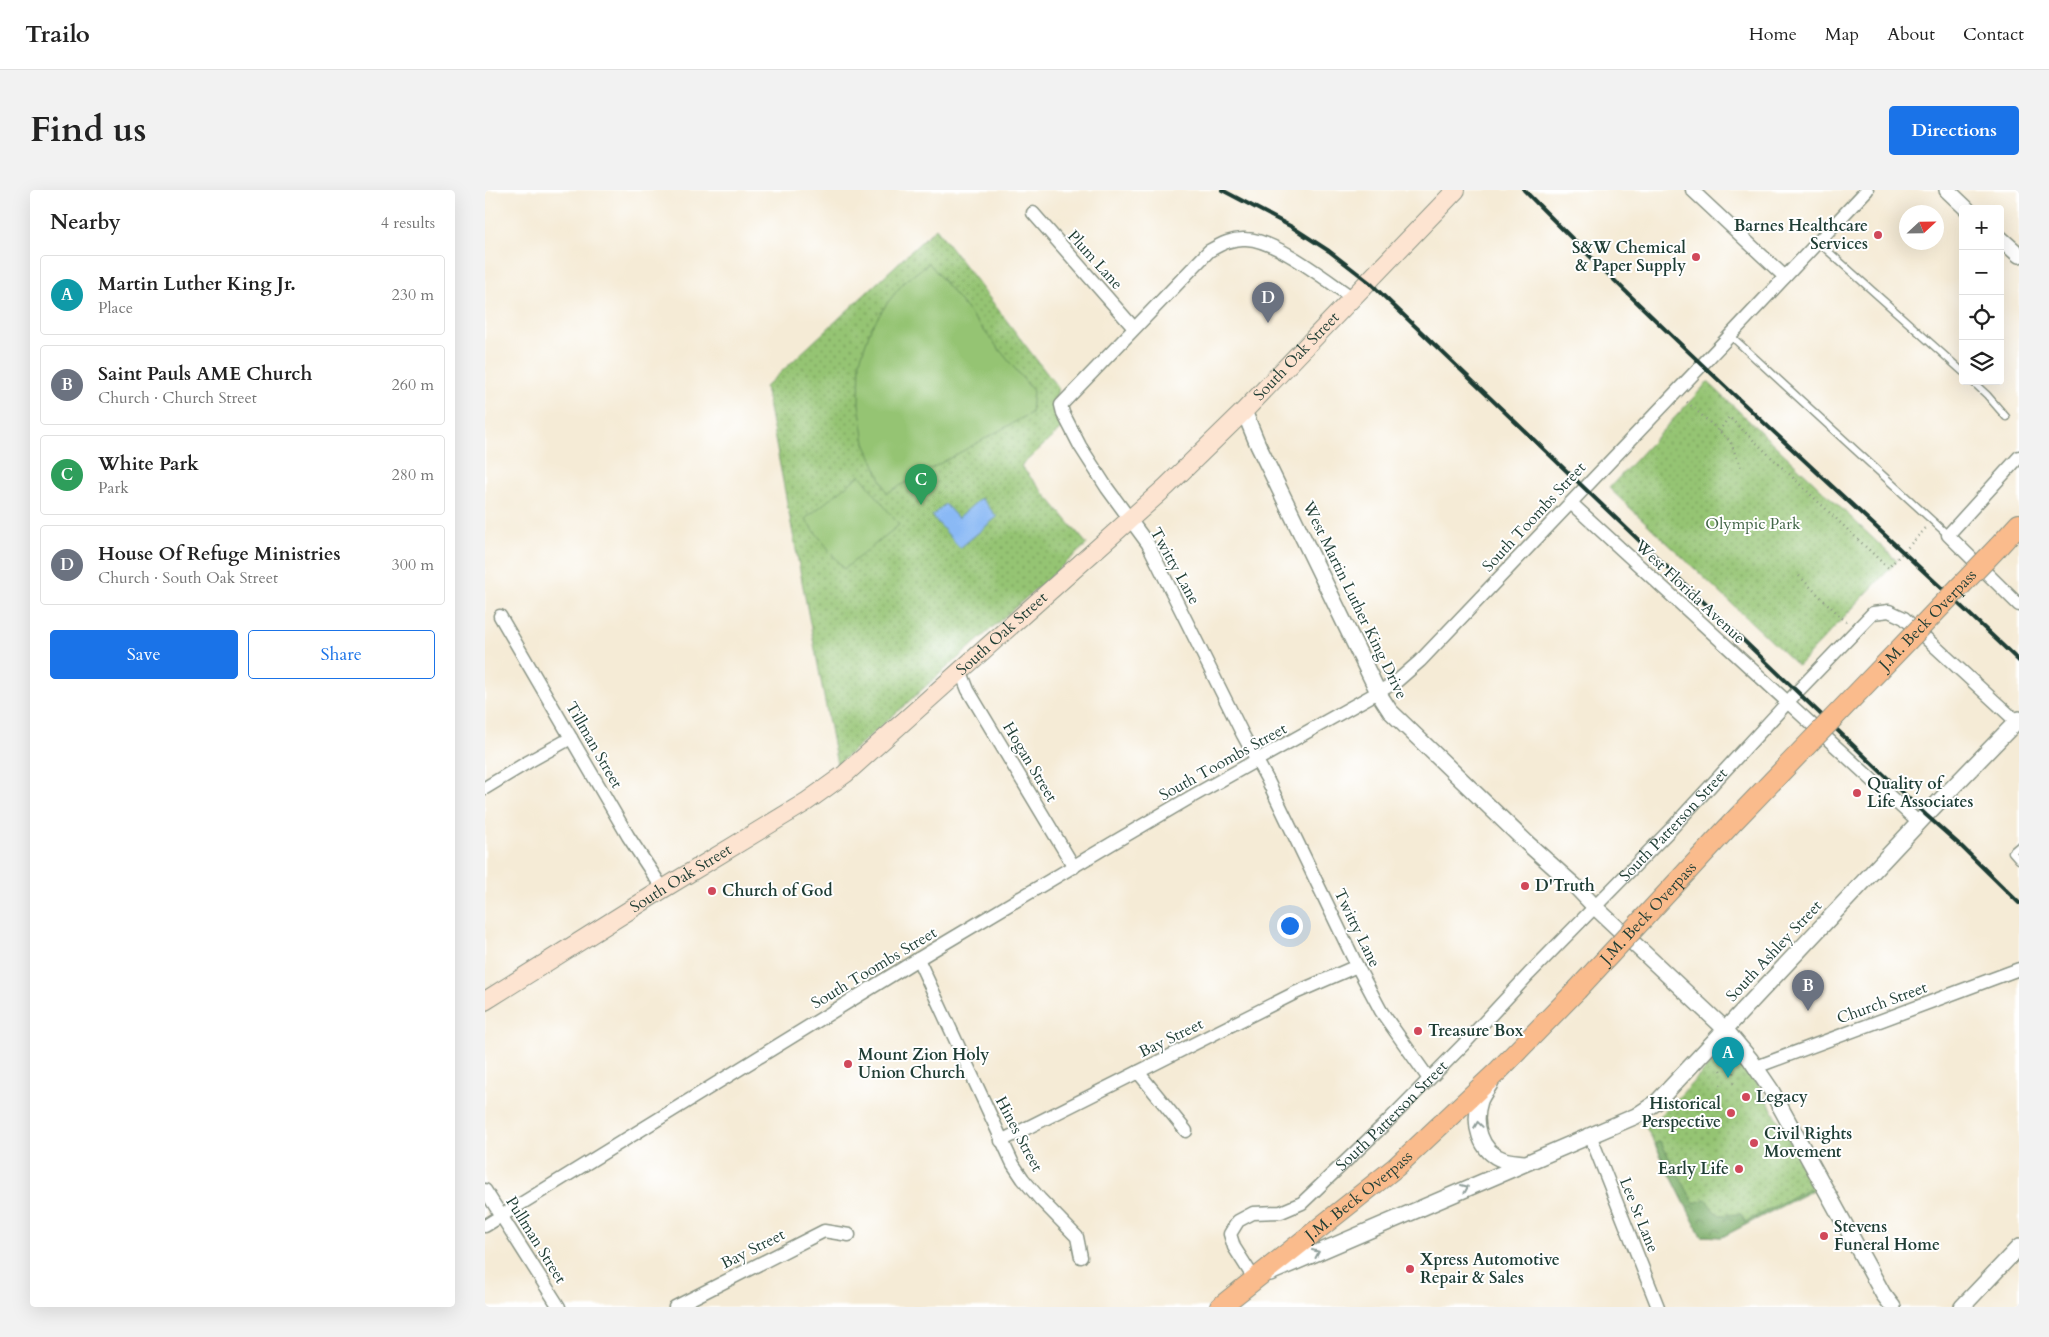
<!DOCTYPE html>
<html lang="en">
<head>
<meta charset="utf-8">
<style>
	body { margin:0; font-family:Cardo,serif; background:#f2f2f2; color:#222 }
	.controls { position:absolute; right:15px; top:15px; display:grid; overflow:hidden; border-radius:5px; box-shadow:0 5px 20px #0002 }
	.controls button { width:45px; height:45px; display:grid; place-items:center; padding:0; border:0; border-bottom:1px solid #e0e0e0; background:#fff; color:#222; font:25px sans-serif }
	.compass { position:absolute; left:1414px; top:15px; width:45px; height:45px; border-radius:50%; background:#fff; box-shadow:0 5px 20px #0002; rotate:68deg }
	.you { position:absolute; left:804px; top:735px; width:18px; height:18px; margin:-12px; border:4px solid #fff; border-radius:50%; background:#1a73e8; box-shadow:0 0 0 8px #1a73e833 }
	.badge { display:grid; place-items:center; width:32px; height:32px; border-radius:50%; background:#1a73e8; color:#fff; font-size:16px; font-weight:700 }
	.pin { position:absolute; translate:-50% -41px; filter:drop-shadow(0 1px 2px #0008) }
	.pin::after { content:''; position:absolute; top:26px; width:18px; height:15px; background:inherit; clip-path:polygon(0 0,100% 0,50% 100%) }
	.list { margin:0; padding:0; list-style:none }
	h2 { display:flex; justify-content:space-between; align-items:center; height:65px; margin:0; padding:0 20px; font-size:21px }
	h2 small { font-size:16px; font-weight:400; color:#767676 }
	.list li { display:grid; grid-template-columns:32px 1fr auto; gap:15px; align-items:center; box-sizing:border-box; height:80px; margin:0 10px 10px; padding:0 10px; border:1px solid #e0e0e0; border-radius:5px }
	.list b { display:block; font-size:19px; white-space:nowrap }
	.list p { margin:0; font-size:16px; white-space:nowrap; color:#767676 }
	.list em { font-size:16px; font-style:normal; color:#767676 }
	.actions { display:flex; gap:10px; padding:15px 20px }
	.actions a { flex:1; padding:11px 0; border:1px solid #1a73e8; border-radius:5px; text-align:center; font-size:18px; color:#1a73e8 }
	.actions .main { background:#1a73e8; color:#fff }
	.icon { flex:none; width:28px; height:28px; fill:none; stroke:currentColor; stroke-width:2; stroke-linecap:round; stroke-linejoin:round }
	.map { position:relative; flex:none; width:1534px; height:1117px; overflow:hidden; border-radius:5px }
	header { display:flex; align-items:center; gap:30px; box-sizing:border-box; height:70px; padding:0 25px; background:#fff; border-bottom:1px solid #e0e0e0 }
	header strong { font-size:24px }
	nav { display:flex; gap:28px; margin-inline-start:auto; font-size:18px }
	.intro { display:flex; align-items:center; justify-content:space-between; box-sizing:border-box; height:120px; padding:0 30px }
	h1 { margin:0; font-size:35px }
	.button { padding:12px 22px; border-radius:5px; background:#1a73e8; color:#fff; font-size:18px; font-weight:700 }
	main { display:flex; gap:30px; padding:0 30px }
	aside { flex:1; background:#fff; border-radius:5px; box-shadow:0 5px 20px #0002 }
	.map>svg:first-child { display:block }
	.green { fill:url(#green-dots); stroke:#5a8054 }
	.forest { fill:url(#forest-crowns); stroke:#4c744c }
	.pitch { fill:#95c473; stroke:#5a8054 }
	.water { fill:#8ab9f5; stroke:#547b94 }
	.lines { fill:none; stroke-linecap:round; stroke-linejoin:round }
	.service-casing { stroke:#8a9485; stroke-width:9 }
	.minor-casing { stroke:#8a9485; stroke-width:15 }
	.tertiary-casing { stroke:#8a9485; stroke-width:18 }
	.secondary-casing { stroke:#8a9485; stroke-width:20 }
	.primary-casing { stroke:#8a9485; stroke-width:22 }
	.path { stroke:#8a9485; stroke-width:2.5; stroke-dasharray:1 4; stroke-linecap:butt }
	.service { stroke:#fff; stroke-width:6 }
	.minor { stroke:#fff; stroke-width:12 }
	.tertiary { stroke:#fff; stroke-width:15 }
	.secondary { stroke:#fde4d1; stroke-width:18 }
	.primary { stroke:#fabb8c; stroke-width:20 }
	.rail { stroke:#1f3d34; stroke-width:4 }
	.primary-bridge-casing { stroke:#8a9485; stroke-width:22; stroke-linecap:butt }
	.primary-bridge { stroke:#fabb8c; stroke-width:20 }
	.oneway { stroke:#8f9e9a }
	.poi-dot { fill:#d1495b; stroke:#fff; stroke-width:2 }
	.labels { text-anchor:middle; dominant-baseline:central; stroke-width:4; stroke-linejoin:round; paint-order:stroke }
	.poi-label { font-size:16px; font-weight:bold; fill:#1f3d34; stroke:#fff; text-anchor:start }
	.street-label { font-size:16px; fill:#1f3d34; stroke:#fff }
	.park-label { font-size:16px; fill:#426647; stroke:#fff }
</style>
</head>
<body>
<header>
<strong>Trailo</strong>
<nav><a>Home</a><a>Map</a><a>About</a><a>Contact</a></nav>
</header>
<div class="intro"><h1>Find us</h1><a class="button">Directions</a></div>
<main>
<aside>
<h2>Nearby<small>4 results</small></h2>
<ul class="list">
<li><span class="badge" style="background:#0f9aa8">A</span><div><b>Martin Luther King Jr.</b><p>Place</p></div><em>230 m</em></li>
<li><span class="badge" style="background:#6b7280">B</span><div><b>Saint Pauls AME Church</b><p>Church · Church Street</p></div><em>260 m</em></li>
<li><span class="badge" style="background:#2e9e5b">C</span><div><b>White Park</b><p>Park</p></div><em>280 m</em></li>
<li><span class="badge" style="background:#6b7280">D</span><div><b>House Of Refuge Ministries</b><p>Church · South Oak Street</p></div><em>300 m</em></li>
</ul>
<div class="actions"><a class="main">Save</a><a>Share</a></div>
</aside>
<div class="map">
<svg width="1534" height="1117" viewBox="0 0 1534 1117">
	<defs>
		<pattern id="green-dots" width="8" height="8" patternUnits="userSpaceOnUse" patternTransform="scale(1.25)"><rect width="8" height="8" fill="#95c473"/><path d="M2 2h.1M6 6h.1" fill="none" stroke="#79a05f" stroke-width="1.8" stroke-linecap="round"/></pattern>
		<pattern id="forest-crowns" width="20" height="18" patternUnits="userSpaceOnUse" patternTransform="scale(1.25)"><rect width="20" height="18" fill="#78aa65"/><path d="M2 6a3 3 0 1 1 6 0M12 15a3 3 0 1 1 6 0" fill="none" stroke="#628c54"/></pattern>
	</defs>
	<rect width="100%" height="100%" fill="#fff"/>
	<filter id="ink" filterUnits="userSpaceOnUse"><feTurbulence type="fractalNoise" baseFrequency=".02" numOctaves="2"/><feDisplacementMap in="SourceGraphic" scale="10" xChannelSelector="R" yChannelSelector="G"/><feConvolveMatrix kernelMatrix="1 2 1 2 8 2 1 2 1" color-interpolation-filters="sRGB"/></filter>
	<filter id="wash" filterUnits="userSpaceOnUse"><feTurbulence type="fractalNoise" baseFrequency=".0096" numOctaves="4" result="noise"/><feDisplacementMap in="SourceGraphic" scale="20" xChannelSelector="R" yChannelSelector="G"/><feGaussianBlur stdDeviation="1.12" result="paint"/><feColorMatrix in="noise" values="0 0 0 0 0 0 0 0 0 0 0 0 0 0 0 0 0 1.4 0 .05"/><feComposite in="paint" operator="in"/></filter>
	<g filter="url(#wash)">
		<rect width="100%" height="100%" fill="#f5ebd6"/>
		<path class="green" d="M451,38L573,198L568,222L577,238L536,276L602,354L352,575L280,197Z
			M1223,192L1412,371L1313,476L1124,298Z
			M1240,859L1248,860L1252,863L1274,896L1331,998L1237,1047L1216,1046L1160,935L1174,926L1188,913Z"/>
		<path class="forest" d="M1175,951L1209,1013L1221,1009L1228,1020L1235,1025L1256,1024L1260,1032L1324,998L1326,1001L1237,1047L1216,1046L1170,954Z"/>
		<path class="pitch" d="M444,73L548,201L546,223L402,303L380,253L374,214L375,170L386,138L403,112L419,92Z
			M375,285L414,335L359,379L320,329Z"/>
		<path class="water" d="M496,308L512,327L475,358L447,326L460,314L473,328Z"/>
	</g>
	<g filter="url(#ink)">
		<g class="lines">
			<defs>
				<path id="service" d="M1333,52L1478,182
					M1246,146L1463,345
					M1487,191L1502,205L1521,227
					M1534,656L1527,662L1534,670"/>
				<g id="minor">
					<path d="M1207,0L1300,87"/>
					<path d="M548,23L649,138"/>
					<path d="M868,108C842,91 792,50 761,49C747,48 736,54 724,61L576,215L578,223L595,256L622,298L663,354L758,545L782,589L872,776L896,821L944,889"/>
					<path d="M1534,267L1463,345L1534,415"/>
					<path d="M1086,313L1434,633"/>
					<path d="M15,426L143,646L178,699"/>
					<path d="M476,482L483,500L589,677"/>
					<path d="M0,598L43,572L86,548"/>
					<path d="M433,769L528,974L538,989L555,1009L592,1047L596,1067"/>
					<path d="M1271,877L1534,779"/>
					<path d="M653,882L701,941"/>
					<path d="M1105,945L1173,1117"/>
					<path d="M516,951L810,803L872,776"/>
					<path d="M0,1000L74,1117"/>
					<path d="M0,1036L433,769L626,654L706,607L911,492L935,471C1084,315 1234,158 1382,0"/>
					<path id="s1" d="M770,1090L749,1057L745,1044L753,1031L768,1023L796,1022L817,1013L903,931L979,854L1044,784L1185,640L1312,502L1388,423L1404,421L1419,428L1532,532"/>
					<path d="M190,1117L339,1041L364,1045"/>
				</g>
				<path id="tertiary" d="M1462,0L1482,19
					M1515,48L1534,65
					M759,221L773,255L894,504L905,521L1042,653L1090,696L1110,717L1240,839L1265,869L1286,900L1398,1104L1408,1117
					M1005,894C1002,899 997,905 995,911C988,933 994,962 1019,970C1025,972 1032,972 1039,973
					M785,1083L1151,926L1172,912L1441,625L1534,529
					M1477,1117L1534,1057"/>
				<g id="secondary">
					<path id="s2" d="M0,811L178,699L321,612L360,584L681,297L759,221L971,0"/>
				</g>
				<g id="primary">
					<path d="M1513,357L1534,334"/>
					<path id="s3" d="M735,1117L911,977L1014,880L1092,800"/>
				</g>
			</defs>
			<use href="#service" class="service-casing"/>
			<use href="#minor" class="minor-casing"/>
			<use href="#tertiary" class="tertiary-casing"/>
			<use href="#secondary" class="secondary-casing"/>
			<use href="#primary" class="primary-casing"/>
			<path class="path" d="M1202,212L1245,251L1256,278
				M1234,241L1244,227L1403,378L1441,338
				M1314,386L1361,432
				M1236,880L1238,883
				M1248,883L1250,880
				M1248,893L1250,895
				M1236,895L1237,893"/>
			<use href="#service" class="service"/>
			<use href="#minor" class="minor"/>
			<use href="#tertiary" class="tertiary"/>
			<use href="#secondary" class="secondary"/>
			<use href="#primary" class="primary"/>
			<path class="rail" d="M737,0L807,37L844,61L884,92L1441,625L1476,656L1534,713
				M1039,0C1198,163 1369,314 1534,471"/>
			<defs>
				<g id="primary-bridge">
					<path id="s4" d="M1092,800L1248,632L1513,357"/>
				</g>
			</defs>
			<use href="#primary-bridge" class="primary-bridge-casing"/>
			<use href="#primary-bridge" class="primary-bridge"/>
		</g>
		<defs><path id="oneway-chevron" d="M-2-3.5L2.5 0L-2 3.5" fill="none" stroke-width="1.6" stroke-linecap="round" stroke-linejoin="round" transform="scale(1.25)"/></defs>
		<g class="oneway">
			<use href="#oneway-chevron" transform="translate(993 935) rotate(-98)"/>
			<use href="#oneway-chevron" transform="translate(980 998) rotate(-23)"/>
			<use href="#oneway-chevron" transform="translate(831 1063) rotate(-24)"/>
		</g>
	</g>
	<g class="poi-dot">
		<circle cx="1393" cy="45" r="5"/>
		<circle cx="1211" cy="67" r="5"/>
		<circle cx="1372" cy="603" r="5"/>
		<circle cx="1040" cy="696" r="5"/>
		<circle cx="227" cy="701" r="5"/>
		<circle cx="933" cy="841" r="5"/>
		<circle cx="363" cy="874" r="5"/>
		<circle cx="1261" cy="907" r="5"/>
		<circle cx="1246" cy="923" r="5"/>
		<circle cx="1269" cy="953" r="5"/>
		<circle cx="1254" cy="979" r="5"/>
		<circle cx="1339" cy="1046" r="5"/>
		<circle cx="925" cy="1079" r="5"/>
	</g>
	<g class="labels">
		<g class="poi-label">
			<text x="1383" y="36" text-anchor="end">Barnes Healthcare<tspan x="1383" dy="18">Services</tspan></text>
			<text x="1201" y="58" text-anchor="end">S&amp;W Chemical<tspan x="1201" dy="18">&amp; Paper Supply</tspan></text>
			<text x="1382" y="594">Quality of<tspan x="1382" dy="18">Life Associates</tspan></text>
			<text x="1050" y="696">D'Truth</text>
			<text x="237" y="701">Church of God</text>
			<text x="943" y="841">Treasure Box</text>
			<text x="373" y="865">Mount Zion Holy<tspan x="373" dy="18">Union Church</tspan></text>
			<text x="1271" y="907">Legacy</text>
			<text x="1236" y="914" text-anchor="end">Historical<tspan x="1236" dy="18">Perspective</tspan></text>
			<text x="1279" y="944">Civil Rights<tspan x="1279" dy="18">Movement</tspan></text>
			<text x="1244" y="979" text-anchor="end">Early Life</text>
			<text x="1349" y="1037">Stevens<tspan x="1349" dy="18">Funeral Home</tspan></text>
			<text x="935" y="1070">Xpress Automotive<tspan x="935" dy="18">Repair &amp; Sales</tspan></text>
		</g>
		<g class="street-label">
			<text transform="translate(610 70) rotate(48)">Plum Lane</text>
			<text stroke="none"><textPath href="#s2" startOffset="1041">South Oak Street</textPath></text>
			<text transform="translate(1049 327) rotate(-47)">South Toombs Street</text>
			<text transform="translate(690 376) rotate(61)">Twitty Lane</text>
			<text transform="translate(1205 402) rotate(43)">West Florida Avenue</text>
			<text transform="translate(870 410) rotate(64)">West Martin Luther King Drive</text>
			<text stroke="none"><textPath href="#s4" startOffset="510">J.M. Beck Overpass</textPath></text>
			<text stroke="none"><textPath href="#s2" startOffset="636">South Oak Street</textPath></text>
			<text transform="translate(109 555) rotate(60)">Tillman Street</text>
			<text transform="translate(545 572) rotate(59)">Hogan Street</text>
			<text transform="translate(738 572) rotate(-29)">South Toombs Street</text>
			<text stroke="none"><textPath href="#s1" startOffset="666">South Patterson Street</textPath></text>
			<text stroke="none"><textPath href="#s2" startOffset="231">South Oak Street</textPath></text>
			<text stroke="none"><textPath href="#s4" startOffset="105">J.M. Beck Overpass</textPath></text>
			<text transform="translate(872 738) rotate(64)">Twitty Lane</text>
			<text transform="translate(1289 761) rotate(-47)">South Ashley Street</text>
			<text transform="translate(389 778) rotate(-31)">South Toombs Street</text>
			<text transform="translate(1397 813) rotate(-20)">Church Street</text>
			<text transform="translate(686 848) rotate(-26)">Bay Street</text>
			<text stroke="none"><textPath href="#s1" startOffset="261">South Patterson Street</textPath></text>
			<text transform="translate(534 944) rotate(62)">Hines Street</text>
			<text stroke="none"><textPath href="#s3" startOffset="178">J.M. Beck Overpass</textPath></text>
			<text transform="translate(1154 1025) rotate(68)">Lee St Lane</text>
			<text transform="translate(51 1050) rotate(58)">Pullman Street</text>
			<text transform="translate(268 1059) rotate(-27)">Bay Street</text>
		</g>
		<g class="park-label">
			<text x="1268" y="334">Olympic Park</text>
		</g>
	</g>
</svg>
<div class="controls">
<button>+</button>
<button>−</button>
<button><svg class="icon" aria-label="locate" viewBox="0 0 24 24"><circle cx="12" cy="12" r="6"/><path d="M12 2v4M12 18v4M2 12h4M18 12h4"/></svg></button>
<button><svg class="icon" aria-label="layers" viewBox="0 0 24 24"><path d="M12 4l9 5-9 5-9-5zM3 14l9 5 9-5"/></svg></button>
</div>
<svg class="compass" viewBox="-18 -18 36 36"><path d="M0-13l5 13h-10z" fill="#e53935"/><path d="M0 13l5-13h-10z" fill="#767676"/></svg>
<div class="you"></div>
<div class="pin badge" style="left:1243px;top:888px;background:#0f9aa8">A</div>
<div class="pin badge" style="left:1323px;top:821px;background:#6b7280">B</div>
<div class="pin badge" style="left:436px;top:315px;background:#2e9e5b">C</div>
<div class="pin badge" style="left:783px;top:133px;background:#6b7280">D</div>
</div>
</main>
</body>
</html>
